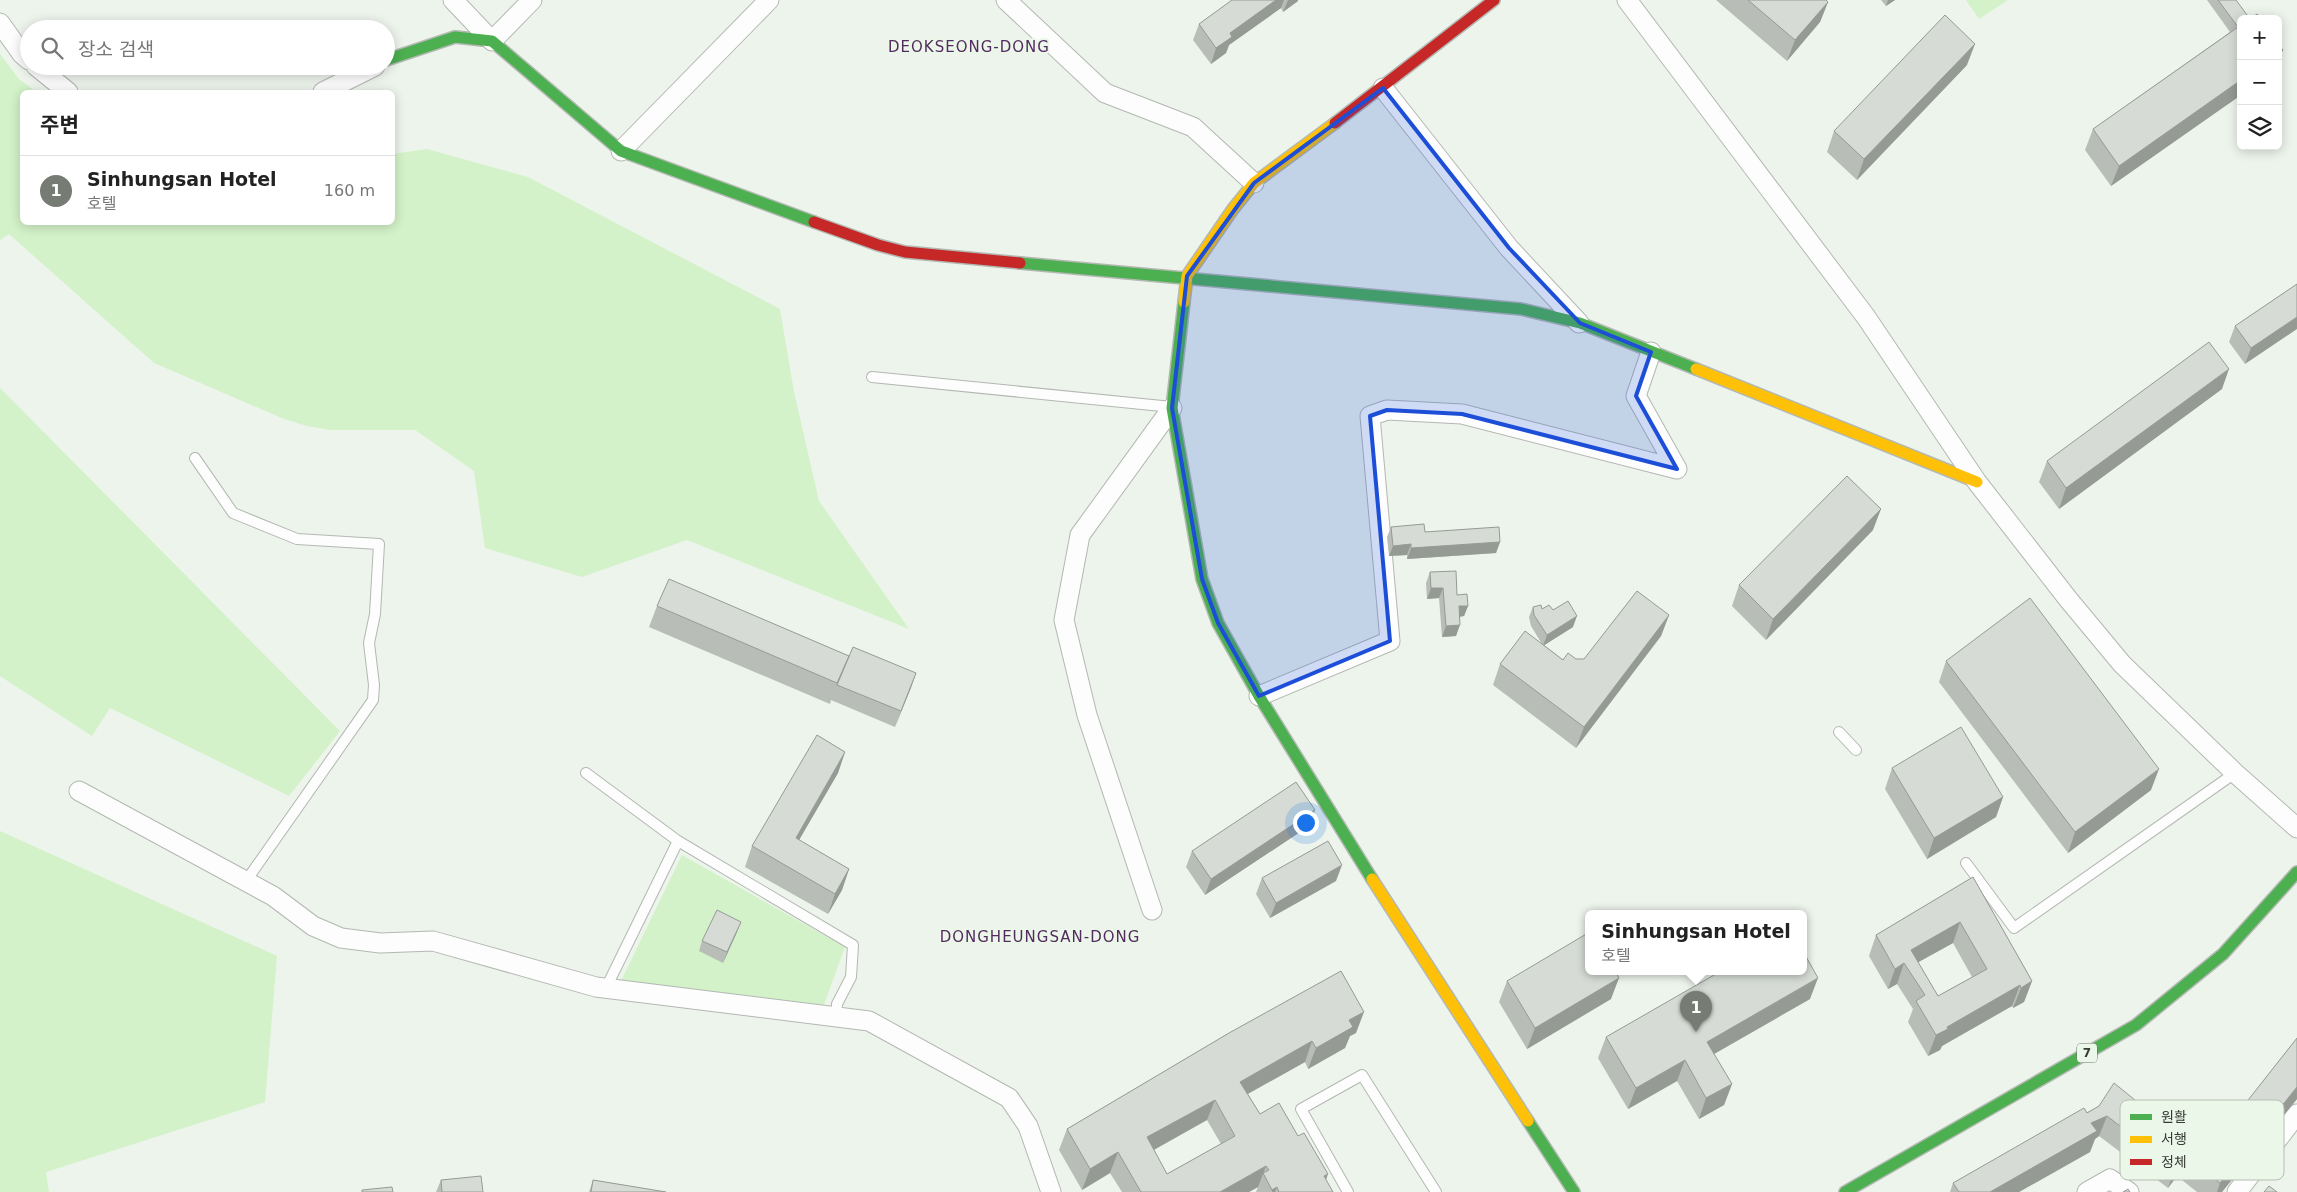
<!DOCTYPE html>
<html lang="ko">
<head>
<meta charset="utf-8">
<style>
	body { margin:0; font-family:"DejaVu Sans","Noto Sans KR",sans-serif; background:#f2f2f2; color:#222 }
	.controls { position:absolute; right:15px; top:15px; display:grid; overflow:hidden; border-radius:8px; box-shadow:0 2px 12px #0003 }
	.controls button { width:45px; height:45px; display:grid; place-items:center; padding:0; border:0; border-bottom:1px solid #e0e0e0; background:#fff; color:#222; font:25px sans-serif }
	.you { position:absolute; left:1305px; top:822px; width:18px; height:18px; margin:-12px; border:4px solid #fff; border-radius:50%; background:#1a73e8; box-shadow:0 0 0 8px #1a73e833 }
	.badge { display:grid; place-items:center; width:32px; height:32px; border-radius:50%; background:#767b74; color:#fff; font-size:16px; font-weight:700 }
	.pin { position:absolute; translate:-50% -41px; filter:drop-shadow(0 1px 2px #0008) }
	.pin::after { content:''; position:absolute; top:26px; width:18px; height:15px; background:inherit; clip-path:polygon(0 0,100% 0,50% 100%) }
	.popup { position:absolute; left:1585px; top:910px; width:222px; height:65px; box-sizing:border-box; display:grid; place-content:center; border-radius:8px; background:#fff; filter:drop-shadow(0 1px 4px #0005); font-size:16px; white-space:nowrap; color:#767676 }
	.popup b { font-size:19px; color:#222 }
	.popup::after { content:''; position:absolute; left:50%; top:100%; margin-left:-10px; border:10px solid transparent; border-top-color:#fff }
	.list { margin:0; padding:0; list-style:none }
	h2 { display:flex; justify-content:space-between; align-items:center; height:65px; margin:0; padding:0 20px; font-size:21px }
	h2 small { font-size:16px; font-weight:400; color:#767676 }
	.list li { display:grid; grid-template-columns:32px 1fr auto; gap:15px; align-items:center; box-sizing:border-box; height:70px; padding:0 20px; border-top:1px solid #e0e0e0 }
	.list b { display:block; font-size:19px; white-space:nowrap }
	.list p { margin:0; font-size:16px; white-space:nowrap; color:#767676 }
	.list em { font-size:16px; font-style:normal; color:#767676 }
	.icon { flex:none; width:28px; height:28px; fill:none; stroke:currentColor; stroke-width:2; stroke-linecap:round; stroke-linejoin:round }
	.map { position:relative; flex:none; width:2297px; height:1192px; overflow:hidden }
	.search { position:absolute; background:#fff; box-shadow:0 2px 12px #0003; left:20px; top:20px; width:375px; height:55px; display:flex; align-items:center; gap:12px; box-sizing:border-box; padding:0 18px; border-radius:28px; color:#767676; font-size:19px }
	.panel { position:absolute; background:#fff; box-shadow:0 2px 12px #0003; left:20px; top:90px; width:375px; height:135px; border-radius:8px }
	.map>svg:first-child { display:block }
	.green { fill:#d3f2c9 }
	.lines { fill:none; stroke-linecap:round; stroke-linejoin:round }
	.lane-casing { stroke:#b3b8b2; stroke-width:12 }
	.street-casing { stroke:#b3b8b2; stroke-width:21 }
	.fast-casing { stroke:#b3b8b2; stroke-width:14 }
	.slow-casing { stroke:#b3b8b2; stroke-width:14 }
	.jam-casing { stroke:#b3b8b2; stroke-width:14 }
	.lane { stroke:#fcfdfc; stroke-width:10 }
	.street { stroke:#fcfdfc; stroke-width:19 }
	.fast { stroke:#4caf50; stroke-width:11 }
	.slow { stroke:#ffc107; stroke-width:11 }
	.jam { stroke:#c62828; stroke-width:11 }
	.wall { fill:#b8bdb7; fill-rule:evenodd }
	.shaded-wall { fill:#969a95 }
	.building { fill:#d6dcd5; stroke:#969a95; fill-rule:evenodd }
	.marked { fill:#1d4ed8; fill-opacity:0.2; stroke:#1d4ed8; stroke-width:4; stroke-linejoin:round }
	.labels { text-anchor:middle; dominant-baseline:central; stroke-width:4; stroke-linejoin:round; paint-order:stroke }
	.shield { fill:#ebf7e8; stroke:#6c736a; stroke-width:1 }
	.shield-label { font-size:12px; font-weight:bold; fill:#363a34 }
	.neighbourhood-label { font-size:15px; letter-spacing:1px; fill:#542b60; stroke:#ebf7e8 }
	.key { fill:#ebf7e8; stroke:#b5beb2; stroke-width:1 }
	.key-label { font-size:14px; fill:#363a34 }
</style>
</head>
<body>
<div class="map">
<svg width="2297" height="1192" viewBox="0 0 2297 1192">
	<rect width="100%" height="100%" fill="#edf4ec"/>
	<path class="green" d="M1966,0H2008L1979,19Z
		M0,54L19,79L36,92H22V222H392L393,154L427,149L528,177L780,309L794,392L819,501L909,629L687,540L582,577L485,548L474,471L415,430H330L307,426L284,419L154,363L9,234L0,240Z
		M0,388L340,731L289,796L110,708L92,736L0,676Z
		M0,831L277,956L265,1102L46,1172L49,1192H0Z
		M682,855L845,947L822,1010L620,983Z"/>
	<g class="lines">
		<defs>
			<path id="lane" d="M872,377L1172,407
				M195,458L233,513L297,539L379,544L375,614L369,643L374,685L373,700L246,881
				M1839,732L1856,750
				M586,773L678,841L853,945L851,977L837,1004L836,1018
				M1966,863L2014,928L2235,773
				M606,988L678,841
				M1348,1192L1301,1109L1362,1075L1436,1192"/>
			<path id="street" d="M453,0L492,41L532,0
				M1006,0L1105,93L1193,127L1254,183
				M1627,0L1866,317L1977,482L2068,599L2122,664L2235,773L2297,828
				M0,23L22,54L29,60
				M36,66L68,92
				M1383,88L1509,248L1579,323
				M323,92L375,66
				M621,151L769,0
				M1651,352L1636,396L1677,469
				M1259,696L1390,641L1370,416L1387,410L1462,414L1677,469
				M79,791L273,896L313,926L341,938L380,943L433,941L596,987L869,1021L1009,1098L1028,1126L1051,1192
				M1152,910L1087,715L1064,620L1080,535L1172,408
				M2087,1192L2110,1179L2129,1192
				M2237,1192L2297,1114"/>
			<path id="fast" d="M386,60L455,37L492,41L621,151L814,222
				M1020,263L1521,309L1580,323L1696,369
				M1184,302L1172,408L1202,579L1218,623L1259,696L1372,879
				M1528,1121L1574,1192
				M1845,1192L2136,1025L2223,954L2297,872"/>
			<path id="slow" d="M1184,302L1187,276L1233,209L1254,183L1335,123
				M1696,369L1977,482
				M1372,879L1528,1121"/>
			<path id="jam" d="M1335,123L1494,0
				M814,222L878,245L905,252L1020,263"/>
		</defs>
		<use href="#lane" class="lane-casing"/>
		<use href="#street" class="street-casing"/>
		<use href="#fast" class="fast-casing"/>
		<use href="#slow" class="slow-casing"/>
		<use href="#jam" class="jam-casing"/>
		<use href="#lane" class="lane"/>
		<use href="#street" class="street"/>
		<use href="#fast" class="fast"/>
		<use href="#slow" class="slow"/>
		<use href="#jam" class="jam"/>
	</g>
	<path class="wall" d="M1232,0H1298V1L1283,12L1281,8L1229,45L1226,53L1211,64L1193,40L1199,24Z
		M1716,0H1826L1828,2L1820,22L1787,61Z
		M1881,0H1895L1886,6Z
		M2207,0H2236L2241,19V95L2111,186L2085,150L2093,129L2230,32Z
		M1967,65L1857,180L1827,152L1834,131Z
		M2297,284L2245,364L2229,342L2235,326Z
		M2222,389L2059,509L2039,482L2047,461Z
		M1391,527L1425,532L1500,542L1496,553L1407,559V555L1389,556L1387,537Z
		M1873,530L1766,640L1732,606L1739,585Z
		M1430,572L1457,595L1468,606L1464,616L1460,617L1456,636L1442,637L1439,598L1427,599L1426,583Z
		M657,606L849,656L916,673L895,727L831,700L830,704L649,627Z
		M1533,607L1542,609L1553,610L1573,627L1544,645L1563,660L1584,659L1669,615L1661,636L1576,748L1493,685L1500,664L1542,644L1531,626L1529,617Z
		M1946,661L2151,790L2068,853L1939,682Z
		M845,752L838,773L799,840L849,869L842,890L828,914L745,867L752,846Z
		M1892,768L2003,797L1996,817L1927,859L1885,789Z
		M1315,810L1309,826L1205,895L1186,867L1192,851Z
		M1973,877L2032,981L2024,1002L2013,1008L2012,1006L1942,1046L1940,1050L1928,1056L1908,1022L1913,1009L1897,984L1888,989L1869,956L1876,935ZM1953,943L1972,977L1938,996L1918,962Z
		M1262,878L1336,881L1270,918L1256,894Z
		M737,932L723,963L699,951L702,941Z
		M1507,981L1611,999L1527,1049L1499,1002Z
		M1810,999L1714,1054L1732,1084L1724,1105L1699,1119L1677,1081L1628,1109L1598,1058L1606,1037Z
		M1229,1033H1356L1350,1036L1345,1048L1308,1069L1305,1062L1248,1094L1260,1114L1298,1136L1333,1192H1256L1258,1187L1249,1192H1122L1110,1173L1082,1190L1059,1150L1067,1129ZM1207,1120L1221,1144L1167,1174L1154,1150Z
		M2297,1038V1099L2222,1192H2197L2177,1176L2168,1188L2099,1136L2095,1139L2090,1152L2019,1192H1950L1953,1183L2099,1106L2204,1156Z
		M441,1180L483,1192H436Z
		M593,1180L666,1192H589Z"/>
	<path class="shaded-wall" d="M1276,0H1284L1281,8L1229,45L1226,53L1211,64L1216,48L1230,33Z
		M1288,0H1298V1L1283,12Z
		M1888,0H1895L1886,6Z
		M1828,2L1820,22L1787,61L1795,40Z
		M1975,44L1967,65L1857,180L1864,159Z
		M2283,50L2278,62V53Z
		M2241,80V95L2111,186L2119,166Z
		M2297,317V329L2245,364L2251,348Z
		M2229,369L2222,389L2059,509L2066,488Z
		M1881,509L1873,530L1766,640L1773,619Z
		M1500,542L1496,553L1407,559L1411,548Z
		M1411,544L1407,555L1389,556L1393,546Z
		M1431,588H1443L1439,598L1427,599Z
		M1459,606H1468L1464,616L1455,617Z
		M1669,615L1661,636L1576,748L1584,727Z
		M1577,616L1573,627L1543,646L1547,635Z
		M1460,625L1456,636L1442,637L1446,626Z
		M916,673L911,688L895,727L901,711Z
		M845,752L838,773L788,859L796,838Z
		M2159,769L2151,790L2068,853L2075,832Z
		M2003,797L1996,817L1927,859L1934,838Z
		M1315,810L1309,826L1205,895L1211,879Z
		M1342,865L1336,881L1270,918L1276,903Z
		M849,869L842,890L828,914L835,894Z
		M741,922L737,932L723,963L727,952Z
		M1960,922L1953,943L1908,968L1911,950Z
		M1904,963L1897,984L1888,989L1895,969Z
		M1619,978L1611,999L1527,1049L1535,1028Z
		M1818,978L1810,999L1700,1062L1707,1042Z
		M2032,981L2024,1002L2013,1008L2021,988Z
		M2020,985L2012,1006L1942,1046L1940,1050L1928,1056L1936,1035L1947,1027Z
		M1364,1012L1356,1033L1350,1036L1345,1048L1308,1069L1316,1048L1349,1020Z
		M1312,1041L1305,1062L1233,1102L1240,1082Z
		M1685,1060L1677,1081L1628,1109L1636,1088Z
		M1732,1084L1724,1105L1699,1119L1706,1098Z
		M2297,1087V1099L2222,1192H2217L2220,1183Z
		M1215,1100L1207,1120L1139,1158L1147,1137Z
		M2107,1116L2099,1136L2095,1139L2090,1152L2019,1192H1990L2091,1123Z
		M1118,1152L1110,1173L1082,1190L1090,1169Z
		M2184,1156L2177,1176L2168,1188L2175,1168Z
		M1266,1166L1258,1187L1249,1192H1220Z
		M1328,1174L1322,1192L1324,1176Z
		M1277,1187L1275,1192H1272V1190Z"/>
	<path class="building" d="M1232,0H1276L1230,33L1232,37L1216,48L1199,24Z
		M1748,0H1826L1828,2L1795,40Z
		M2218,0H2236L2250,19H2241V25L2238,27Z
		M2257,14L2261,19H2250Z
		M1945,15L1975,44L1864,159L1834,131Z
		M2241,25V80L2119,166L2093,129Z
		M2278,44L2283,50L2278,53Z
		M2297,284V317L2251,348L2235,326Z
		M2209,342L2229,369L2066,488L2047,461Z
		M1847,476L1881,509L1773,619L1739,585Z
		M1424,524L1425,532L1499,527L1500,542L1411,548V544L1393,546L1391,527Z
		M1456,571L1457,595L1467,594L1468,606H1459L1460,625L1446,626L1443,588H1431L1430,572Z
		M669,579L849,656L837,683L657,606Z
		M1637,591L1669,615L1584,727L1500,664L1525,631L1563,660L1568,653L1576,659H1584Z
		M2030,598L2159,769L2075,832L1946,661Z
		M1568,601L1577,616L1547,635L1534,615L1533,607L1541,605L1542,609L1549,605L1553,610Z
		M853,647L916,673L901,711L837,685Z
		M1961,727L2003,797L1934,838L1892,768Z
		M817,735L845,752L796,838L849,869L835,894L752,846Z
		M1296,782L1315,810L1211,879L1192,851Z
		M1328,841L1342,865L1276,903L1262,878Z
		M1973,877L2032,981L2021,988L2020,985L1947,1027L1948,1029L1936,1035L1916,1001L1925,995L1904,963L1895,969L1876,935ZM1960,922L1987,969L1938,996L1911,950Z
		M717,910L741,922L727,952L702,941Z
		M1588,933V971H1615L1619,978L1535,1028L1507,981Z
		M1804,953L1818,978L1707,1042L1732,1084L1706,1098L1685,1060L1636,1088L1606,1037L1721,971H1804Z
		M1341,971L1364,1012L1349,1020L1353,1027L1316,1048L1312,1041L1240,1082L1260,1114L1279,1103L1298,1136L1304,1133L1328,1174L1324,1176L1333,1192H1279L1277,1187L1272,1190L1263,1173L1269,1170L1266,1166L1220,1192H1141L1118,1152L1090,1169L1067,1129L1229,1033ZM1215,1100L1235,1136L1167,1174L1147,1137Z
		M2297,1038V1087L2220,1183L2184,1156L2175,1168L2107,1116L2091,1123L2097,1131L1990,1192H1959L1953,1183L2084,1108L2087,1113L2099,1106L2114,1083L2204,1156Z
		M481,1176L483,1192H442L441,1180Z
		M593,1180L666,1192H591Z
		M2269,1186L2277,1192H2264Z
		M392,1187L393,1192H362V1190Z
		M2128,1189L2130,1192H2123Z"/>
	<path class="marked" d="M1383,88L1509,248L1580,323L1651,352L1636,396L1677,469L1462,414L1387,410L1370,416L1390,641L1259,696L1218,623L1202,579L1172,408L1187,276L1254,183Z"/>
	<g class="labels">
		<rect class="shield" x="2077" y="1043.5" width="20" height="19" rx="4"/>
		<g class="shield-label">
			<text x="2087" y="1053">7</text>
		</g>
		<g class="neighbourhood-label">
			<text x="969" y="47">DEOKSEONG-DONG</text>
			<text x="1040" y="937">DONGHEUNGSAN-DONG</text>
		</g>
	</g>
	<rect x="2120" y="1100" width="164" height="80" rx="8" class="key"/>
	<rect x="2130" y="1114" width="22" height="6" fill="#4caf50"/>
	<rect x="2130" y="1136" width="22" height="7" fill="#ffc107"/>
	<rect x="2130" y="1159" width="22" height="6" fill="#c62828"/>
	<g class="key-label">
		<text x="2161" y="1122">원활</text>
		<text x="2161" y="1144">서행</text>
		<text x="2161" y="1167">정체</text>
	</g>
</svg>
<div class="controls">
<button>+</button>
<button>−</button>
<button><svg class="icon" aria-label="layers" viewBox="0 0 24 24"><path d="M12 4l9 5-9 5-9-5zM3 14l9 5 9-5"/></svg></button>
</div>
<div class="you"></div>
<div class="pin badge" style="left:1696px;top:1032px">1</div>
<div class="popup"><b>Sinhungsan Hotel</b>호텔</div>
<div class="search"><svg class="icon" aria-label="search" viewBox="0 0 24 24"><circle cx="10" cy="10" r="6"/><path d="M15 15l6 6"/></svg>장소 검색</div>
<section class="panel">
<h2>주변<small></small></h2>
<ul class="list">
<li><span class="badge">1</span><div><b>Sinhungsan Hotel</b><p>호텔</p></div><em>160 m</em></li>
</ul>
</section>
</div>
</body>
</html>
